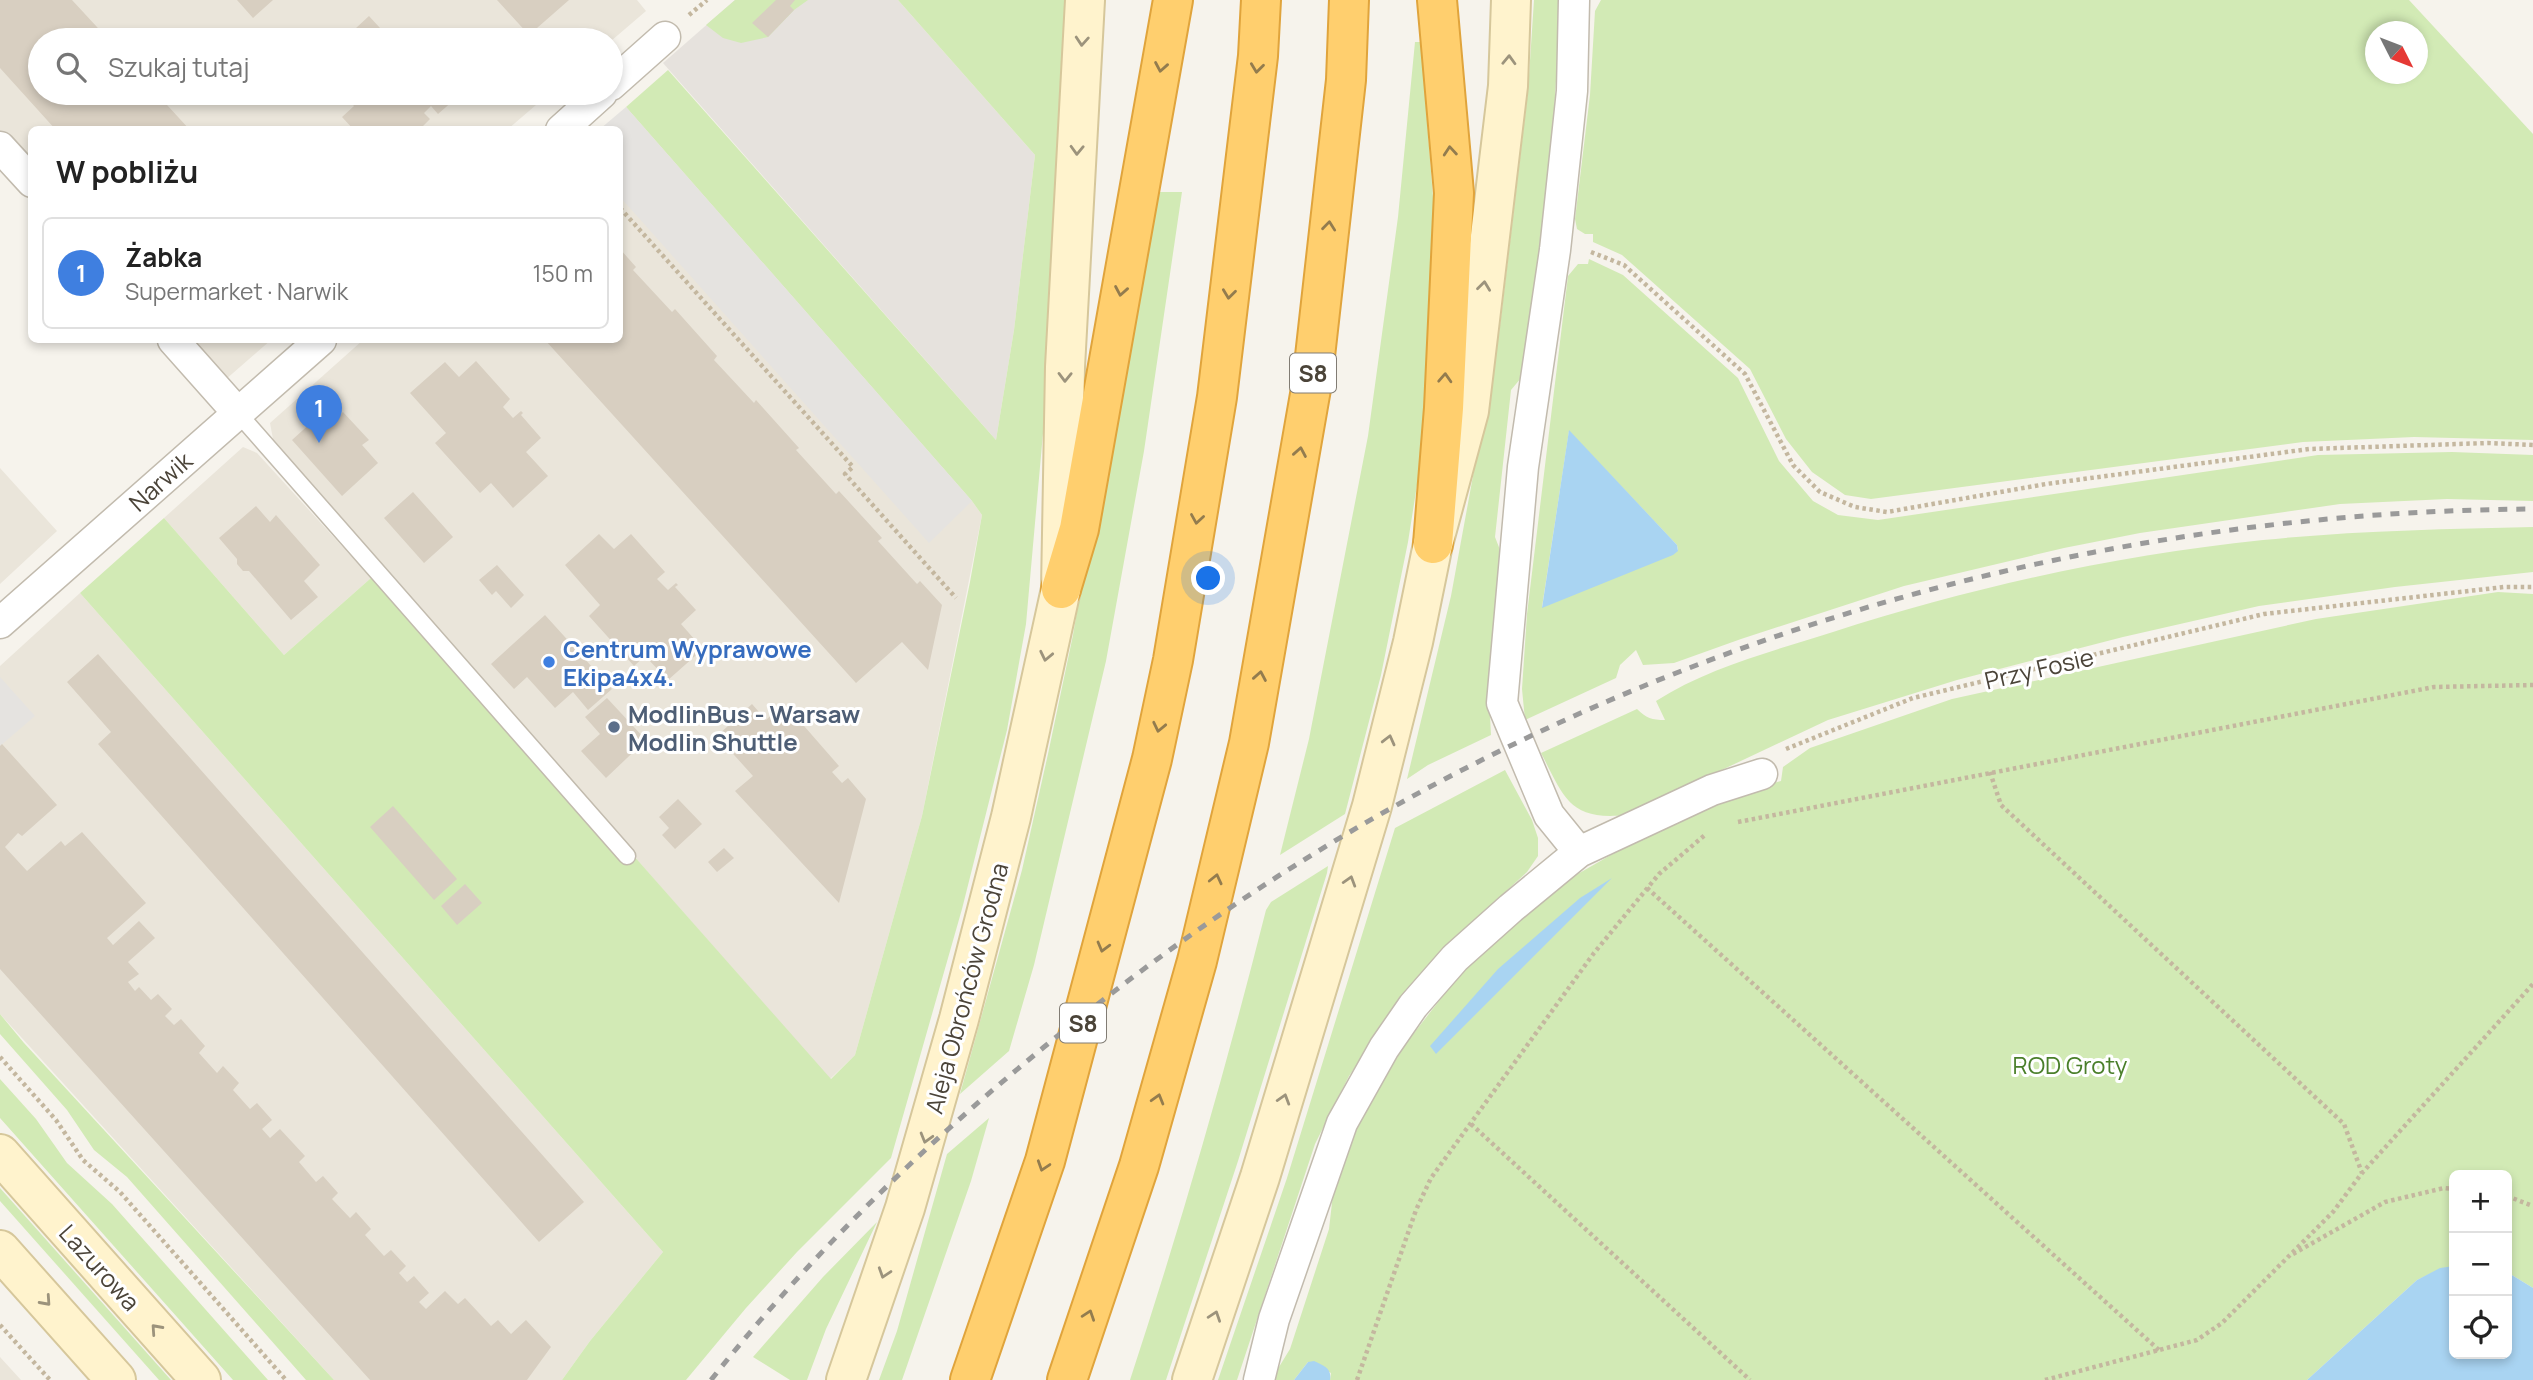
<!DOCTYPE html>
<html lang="pl">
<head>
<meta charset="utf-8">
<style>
	body { margin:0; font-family:Manrope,sans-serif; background:#f2f2f2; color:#222 }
	.controls { position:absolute; right:21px; bottom:21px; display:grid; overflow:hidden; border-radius:10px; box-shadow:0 4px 10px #0003 }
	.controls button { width:63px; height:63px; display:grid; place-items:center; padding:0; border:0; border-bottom:2px solid #e0e0e0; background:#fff; color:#222; font:35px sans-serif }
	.compass { position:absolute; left:2365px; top:21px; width:63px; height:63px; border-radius:50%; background:#fff; box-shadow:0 4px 10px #0003; rotate:132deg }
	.you { position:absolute; left:1209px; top:579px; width:24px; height:24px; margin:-18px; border:5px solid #fff; border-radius:50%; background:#1a73e8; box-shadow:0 0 0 10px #1a73e833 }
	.badge { display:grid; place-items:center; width:46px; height:46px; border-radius:50%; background:#fc3f1d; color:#fff; font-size:23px; font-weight:700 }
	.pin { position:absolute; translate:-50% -58px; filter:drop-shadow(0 2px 4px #0008) }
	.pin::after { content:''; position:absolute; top:37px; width:24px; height:21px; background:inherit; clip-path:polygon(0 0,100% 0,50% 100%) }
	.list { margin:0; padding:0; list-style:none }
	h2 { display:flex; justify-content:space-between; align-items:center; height:91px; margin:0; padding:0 28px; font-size:30px }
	h2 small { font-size:23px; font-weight:400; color:#767676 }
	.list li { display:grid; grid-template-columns:46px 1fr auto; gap:21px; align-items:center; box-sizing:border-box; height:112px; margin:0 14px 14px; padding:0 14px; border:2px solid #e0e0e0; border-radius:10px }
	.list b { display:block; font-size:26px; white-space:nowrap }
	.list p { margin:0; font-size:23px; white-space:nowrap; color:#767676 }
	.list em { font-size:23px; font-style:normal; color:#767676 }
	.icon { flex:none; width:38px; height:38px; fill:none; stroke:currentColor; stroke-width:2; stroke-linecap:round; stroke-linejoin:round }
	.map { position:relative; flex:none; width:2533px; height:1380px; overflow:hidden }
	.search { position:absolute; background:#fff; box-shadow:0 4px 10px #0003; left:28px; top:28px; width:595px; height:77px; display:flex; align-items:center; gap:18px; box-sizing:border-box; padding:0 24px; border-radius:38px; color:#767676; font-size:26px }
	.panel { position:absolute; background:#fff; box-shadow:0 4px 10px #0003; left:28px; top:126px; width:595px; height:217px; border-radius:10px }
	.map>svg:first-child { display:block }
	.residential { fill:#eae5da }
	.industrial { fill:#e6e2dd }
	.green { fill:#d2eab5; fill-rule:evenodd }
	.parking { fill:#e5e3e0 }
	.water { fill:#a9d4f2 }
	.building { fill:#d8cfc1 }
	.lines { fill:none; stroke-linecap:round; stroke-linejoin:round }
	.lane-casing { stroke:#c2bbae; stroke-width:19 }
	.street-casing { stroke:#c2bbae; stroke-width:33 }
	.secondary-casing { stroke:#d6c79b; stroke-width:42 }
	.highway-casing { stroke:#e0a43c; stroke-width:42 }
	.path { stroke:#c4b79f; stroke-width:4.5; stroke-dasharray:3.5 3.5; stroke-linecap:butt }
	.lane { stroke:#fff; stroke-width:16 }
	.street { stroke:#fff; stroke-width:30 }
	.secondary { stroke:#fff3cd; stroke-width:38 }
	.highway { stroke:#ffcf6e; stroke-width:38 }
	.rail { stroke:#9a9a9a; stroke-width:5; stroke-dasharray:9 9; stroke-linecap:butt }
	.oneway { stroke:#9c937c }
	.oneway2 { stroke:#937c4e }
	.shop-dot { fill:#3f7fe0; stroke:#fff; stroke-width:2.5 }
	.service-dot { fill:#5c6f8a; stroke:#fff; stroke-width:2.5 }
	.labels { text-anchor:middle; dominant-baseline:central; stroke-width:6; stroke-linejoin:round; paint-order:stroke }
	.shield { fill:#fff; stroke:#817c74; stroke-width:2 }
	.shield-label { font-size:23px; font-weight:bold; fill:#4b4439 }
	.street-label { font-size:24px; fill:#4b4439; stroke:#fff }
	.shop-label { font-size:24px; font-weight:bold; fill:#366cbe; stroke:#fff; text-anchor:start }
	.service-label { font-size:24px; font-weight:bold; fill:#4e5e75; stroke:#fff; text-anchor:start }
	.park-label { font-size:24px; fill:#4a7f2a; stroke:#fff }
</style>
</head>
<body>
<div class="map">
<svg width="2533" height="1380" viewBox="0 0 2533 1380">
	<rect width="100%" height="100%" fill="#f6f3ec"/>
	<path class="residential" d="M0,0H637L646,11L611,41L40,40V93H550L508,129L32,130L31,199L0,165Z
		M626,107L972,501L982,515L922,816L855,1055L830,1079L565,778L273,439L270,423L363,340H620V130Z
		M159,340H271L209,394Z
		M243,447L257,453L371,578L284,655L164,518Z
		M0,468L57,531L0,584Z
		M80,593L663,1252L590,1341L562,1380H334L0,1014V666Z
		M0,1357L21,1380H0Z"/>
	<path class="industrial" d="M735,0H898L1035,155L1014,330L996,440L663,63Z"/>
	<path class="green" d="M735,0H808L794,10L768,37L741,43L723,38L706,25Z
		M898,0H1066L1053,321L1026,624L1007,730L962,909L891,1158L797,1252L746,1308L686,1380H562L590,1341L663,1252L80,593L164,518L284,655L371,578L556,786L565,778L831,1079L855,1055L922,816L970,582L982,515L972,501L626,107L668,70L996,440L1014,330L1035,155Z
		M1534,0H1561L1550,178L1527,361L1521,378L1511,390L1495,537L1502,555L1489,697L1491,735L1428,765L1407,779L1451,596L1499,334L1528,91Z
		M1601,0H2409L2533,134V440L2414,437L2303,442L1871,499L1845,495L1812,472L1786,439L1750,369L1622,255L1593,242V234H1585L1577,229L1575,219L1590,95L1595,11ZM2376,32H2418V74H2376Z
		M1415,42H1421L1435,223L1429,409L1408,542L1381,675L1345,814L1280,855L1309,739L1368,436L1398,217Z
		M1155,192H1182L1144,451L1106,661L1034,965L1009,1051L960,1094L1022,870L1048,754L1073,635L1104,451Z
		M1589,259L1623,275L1738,378L1779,461L1813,501L1838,515L1878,520L2318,455L2452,452L2533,455V501L2447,499L2340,504L2140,533L2064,548L1904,586L1741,639L1674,663L1643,665L1636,650L1620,665L1616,678L1525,720L1522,689L1527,614L1568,276L1578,264H1588ZM1569,431L1677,545L1678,550L1542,607Z
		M2533,527V572L2395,587L2259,606L2123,637L1957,680L1828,720L1626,815C1569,821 1564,797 1541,753L1637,709C1646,718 1652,720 1665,720L1656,701C1709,667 1774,651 1833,632C1973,587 2117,555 2263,540C2352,531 2443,529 2533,527Z
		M2498,592L2533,594V1288L2507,1272V1175H2454V1266L2440,1269L2417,1280L2307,1380H1330L1331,1373L1308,1362L1294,1380H1271L1290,1349L1329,1229L1333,1194L1349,1144L1374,1094L1407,1042L1467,965L1562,883L1658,828L1725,796L1781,781L1783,767L1810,748L1952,699L2316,619Z
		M1505,770L1532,820L1538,838V856L1527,872L1448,944L1403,997L1349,1076L1315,1144L1237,1380H1218L1287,1178L1395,828Z
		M1328,866L1327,873L1238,1161L1166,1380H1130C1181,1225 1226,1068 1266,910L1271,902Z
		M0,1014L24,1043L334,1380H306L127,1177L94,1150L67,1110L0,1034Z
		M0,1079L36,1119L67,1163L112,1204L268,1380H233L0,1118Z
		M989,1118L971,1181L902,1380H879L897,1331L947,1154Z
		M0,1188L171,1380H159L0,1201Z
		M877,1222L826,1329L807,1380H790L753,1357L823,1277Z"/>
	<path class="parking" d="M626,107L972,501L929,543L620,197V130L600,129Z
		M0,677L35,716L0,746Z"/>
	<path class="water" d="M1569,430L1677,545L1678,551L1673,555L1542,608Z
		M1612,878L1436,1054L1430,1046L1498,969L1580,898Z
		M2454,1266V1354H2507V1272L2533,1288V1380H2307L2417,1280L2440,1268Z
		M1314,1361C1324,1366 1332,1368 1330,1380H1294L1308,1362Z"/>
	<path class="building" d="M0,0H72L109,40H40V93H156L190,130H56L0,68Z
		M237,0H273L253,18Z
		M497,0H569L529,35Z
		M776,0H795L790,6L794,10L768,37L752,23Z
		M369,16L391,40H343Z
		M342,93H462L438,114L431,106L424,113L430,119L419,130H354L342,117L354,106Z
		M620,249L636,267L633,270L672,312L675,309L717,356L714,360L754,403L756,400L799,448L796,450L836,494L839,491L882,538L878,541L917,584L920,581L942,605L928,670L902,642L856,683L545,340H620Z
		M476,361L510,399L503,407L513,418L521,411L523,413L521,415L541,438L526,452L548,476L513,508L491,483L480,493L435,443L446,433L410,393L445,362L459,377Z
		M324,411L333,421L343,412L369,440L362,445L378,463L342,496L292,440Z
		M413,492L453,537L424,563L384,518Z
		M256,506L270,522L276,515L320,565L304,581L318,597L291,620L249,571H243L237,564V559L219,538Z
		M599,534L614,549L631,534L665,572L657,579L668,590L676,583L678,585L675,587L696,610L681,624L703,649L668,680L645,656L634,666L589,616L600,605L565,565Z
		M497,565L524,595L511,608L496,591L492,595L479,580Z
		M545,615L612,689L588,710L573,692L555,708L527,677L514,689L491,664Z
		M98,654L584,1202L539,1242L98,744L111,732L67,682Z
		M607,698L646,740L606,778L581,751L600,734L585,717Z
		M784,703L839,766L832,772L842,783L848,778L866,799L839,903L735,791L753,776L717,736L752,704L766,720Z
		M2,744L57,805L22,836L18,833L5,847L27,871L61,841L65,846L82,832L146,903L107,938L113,945L139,921L155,938L128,962L139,974L128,982L135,991L139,987L151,1000L158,994L172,1009L165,1016L174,1025L181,1019L205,1046L199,1053L217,1073L223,1066L239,1083L233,1090L250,1109L257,1103L272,1120L262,1129L270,1138L280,1129L305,1156L299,1162L316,1182L323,1176L338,1193L332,1199L350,1218L356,1212L371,1229L365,1235L384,1256L391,1250L406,1266L399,1273L407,1282L414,1276L429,1293L419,1302L426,1309L445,1291L458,1304L465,1298L491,1326L498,1320L511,1334L526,1320L551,1347L527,1380H370L0,969V746Z
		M678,799L702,824L675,849L662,835L669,828L659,817Z
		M393,806L457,879L434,900L370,827Z
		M724,848L734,858L717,872L708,862Z
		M465,884L482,903L457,925L441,906Z"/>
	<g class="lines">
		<defs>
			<path id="lane" d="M237,412L627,856"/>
			<path id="street" d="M1574,0L1572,91L1555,250L1523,467L1502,703L1549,815L1579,852
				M611,85L665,37
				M561,130L602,93
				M0,147L32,182
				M173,340L237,412
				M0,623L321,340
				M1259,1380L1274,1319L1342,1123L1384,1048L1413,1006L1455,958L1511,908L1579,852L1712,790L1762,774"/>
			<path id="secondary" d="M0,1154L201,1380
				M0,1250L116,1380
				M846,1380L905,1208L959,1019L1011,817L1061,589L1065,367L1085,0
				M1192,1380L1260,1177L1372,806L1413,642L1433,544L1469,411L1508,86L1511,0"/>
			<path id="highway" d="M1433,544L1444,408L1454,193L1437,0
				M1061,589L1079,529L1173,0
				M970,1380L1045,1161L1152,759L1173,660L1217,397L1258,56L1261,0
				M1067,1380L1139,1166L1197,961L1249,743L1312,383L1346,80L1349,0"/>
		</defs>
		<use href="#lane" class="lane-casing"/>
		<use href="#street" class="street-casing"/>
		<use href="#secondary" class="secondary-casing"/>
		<use href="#highway" class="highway-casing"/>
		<path class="path" d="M689,15L707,0
			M620,208L853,467L845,474L956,598
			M1591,252L1624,265L1745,374L1793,465L1820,492L1855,507L1887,512L2046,484L2309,449L2488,443L2533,445
			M1786,749L1913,698L2264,614L2504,587H2533
			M1990,772L2001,805L2344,1124L2362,1173
			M1738,822L2434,687L2533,685
			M1647,888L2160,1351
			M0,1057L56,1120L83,1160L120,1192L286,1380
			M1471,1124L1750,1380
			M2507,1196L2533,1206
			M2293,1254L2385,1202L2444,1188L2454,1189
			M0,1325L50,1380
			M1357,1380L1416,1210L1431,1178L1594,953L1659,874L1705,835
			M2045,1380L2197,1340L2222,1323L2333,1212L2362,1173L2533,984"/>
		<use href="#lane" class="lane"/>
		<use href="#street" class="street"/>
		<use href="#secondary" class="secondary"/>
		<use href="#highway" class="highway"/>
		<path class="rail" d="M711,1380C802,1265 907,1161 1020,1067C1159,950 1310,847 1472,765C1798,598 2168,511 2533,509"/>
	</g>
	<defs><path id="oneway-chevron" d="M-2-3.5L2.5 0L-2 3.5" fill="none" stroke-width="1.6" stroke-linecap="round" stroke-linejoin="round" transform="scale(1.75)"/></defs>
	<g class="oneway">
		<use href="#oneway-chevron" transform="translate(1082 41) rotate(94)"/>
		<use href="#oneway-chevron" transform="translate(1509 60) rotate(-88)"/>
		<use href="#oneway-chevron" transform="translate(1077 150) rotate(92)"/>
		<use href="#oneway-chevron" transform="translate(1484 286) rotate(-83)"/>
		<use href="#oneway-chevron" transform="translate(1065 377) rotate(91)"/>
		<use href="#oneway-chevron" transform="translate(1046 656) rotate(102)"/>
		<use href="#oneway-chevron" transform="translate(1389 740) rotate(-76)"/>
		<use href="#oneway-chevron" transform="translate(1350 881) rotate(-73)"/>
		<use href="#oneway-chevron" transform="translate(1284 1099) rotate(-73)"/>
		<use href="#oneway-chevron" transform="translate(926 1138) rotate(106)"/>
		<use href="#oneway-chevron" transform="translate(884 1273) rotate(108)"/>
		<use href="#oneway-chevron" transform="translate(46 1301) rotate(48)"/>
		<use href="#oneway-chevron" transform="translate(1215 1316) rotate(-71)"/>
		<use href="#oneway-chevron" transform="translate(156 1329) rotate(-132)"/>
	</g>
	<g class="oneway2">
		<use href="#oneway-chevron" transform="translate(1161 67) rotate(100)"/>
		<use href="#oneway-chevron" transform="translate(1257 68) rotate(97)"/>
		<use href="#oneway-chevron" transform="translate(1450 151) rotate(-95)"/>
		<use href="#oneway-chevron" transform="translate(1329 226) rotate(-84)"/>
		<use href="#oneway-chevron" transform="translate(1121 291) rotate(100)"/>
		<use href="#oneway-chevron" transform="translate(1229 294) rotate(97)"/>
		<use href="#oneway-chevron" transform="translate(1445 378) rotate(-87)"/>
		<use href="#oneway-chevron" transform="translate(1300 452) rotate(-80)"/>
		<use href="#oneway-chevron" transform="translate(1197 519) rotate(99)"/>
		<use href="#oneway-chevron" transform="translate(1260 676) rotate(-80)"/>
		<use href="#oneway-chevron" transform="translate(1159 727) rotate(102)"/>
		<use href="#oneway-chevron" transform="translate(1216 879) rotate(-77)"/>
		<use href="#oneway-chevron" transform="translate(1103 947) rotate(105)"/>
		<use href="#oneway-chevron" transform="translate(1158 1099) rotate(-74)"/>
		<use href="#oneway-chevron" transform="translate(1043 1166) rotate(108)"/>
		<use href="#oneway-chevron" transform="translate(1089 1315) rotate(-71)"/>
	</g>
	<circle class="shop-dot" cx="549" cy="662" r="7"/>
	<circle class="service-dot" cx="614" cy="727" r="7"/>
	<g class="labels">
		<g class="shield">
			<rect x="1290" y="353.5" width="46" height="39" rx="5"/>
			<rect x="1060" y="1003.5" width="46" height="39" rx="5"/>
		</g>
		<g class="shield-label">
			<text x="1313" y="373">S8</text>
			<text x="1083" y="1023">S8</text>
		</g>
		<g class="street-label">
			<text transform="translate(160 481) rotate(-42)">Narwik</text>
			<text transform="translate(2039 668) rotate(-13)">Przy Fosie</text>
			<text transform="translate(966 988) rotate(-75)">Aleja Obrońców Grodna</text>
			<text transform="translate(100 1267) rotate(48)">Lazurowa</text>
		</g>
		<g class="shop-label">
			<text x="563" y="648">Centrum Wyprawowe<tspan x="563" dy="28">Ekipa4x4.</tspan></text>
		</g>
		<g class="service-label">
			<text x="628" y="713">ModlinBus - Warsaw<tspan x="628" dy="28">Modlin Shuttle</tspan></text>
		</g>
		<g class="park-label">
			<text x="2070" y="1064">ROD Groty</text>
		</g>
	</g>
</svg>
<div class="controls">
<button>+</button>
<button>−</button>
<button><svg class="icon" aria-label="locate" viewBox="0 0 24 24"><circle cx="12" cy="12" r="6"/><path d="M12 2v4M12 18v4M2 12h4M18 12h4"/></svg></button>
</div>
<svg class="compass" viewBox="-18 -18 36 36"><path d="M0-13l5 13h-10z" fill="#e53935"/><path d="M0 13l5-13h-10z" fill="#767676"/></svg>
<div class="you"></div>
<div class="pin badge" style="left:319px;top:443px;background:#3f7fe0">1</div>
<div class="search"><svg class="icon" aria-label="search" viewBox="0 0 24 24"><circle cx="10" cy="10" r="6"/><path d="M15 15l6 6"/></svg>Szukaj tutaj</div>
<section class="panel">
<h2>W pobliżu<small></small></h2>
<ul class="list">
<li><span class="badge" style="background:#3f7fe0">1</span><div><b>Żabka</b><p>Supermarket · Narwik</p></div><em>150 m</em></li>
</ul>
</section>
</div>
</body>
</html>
